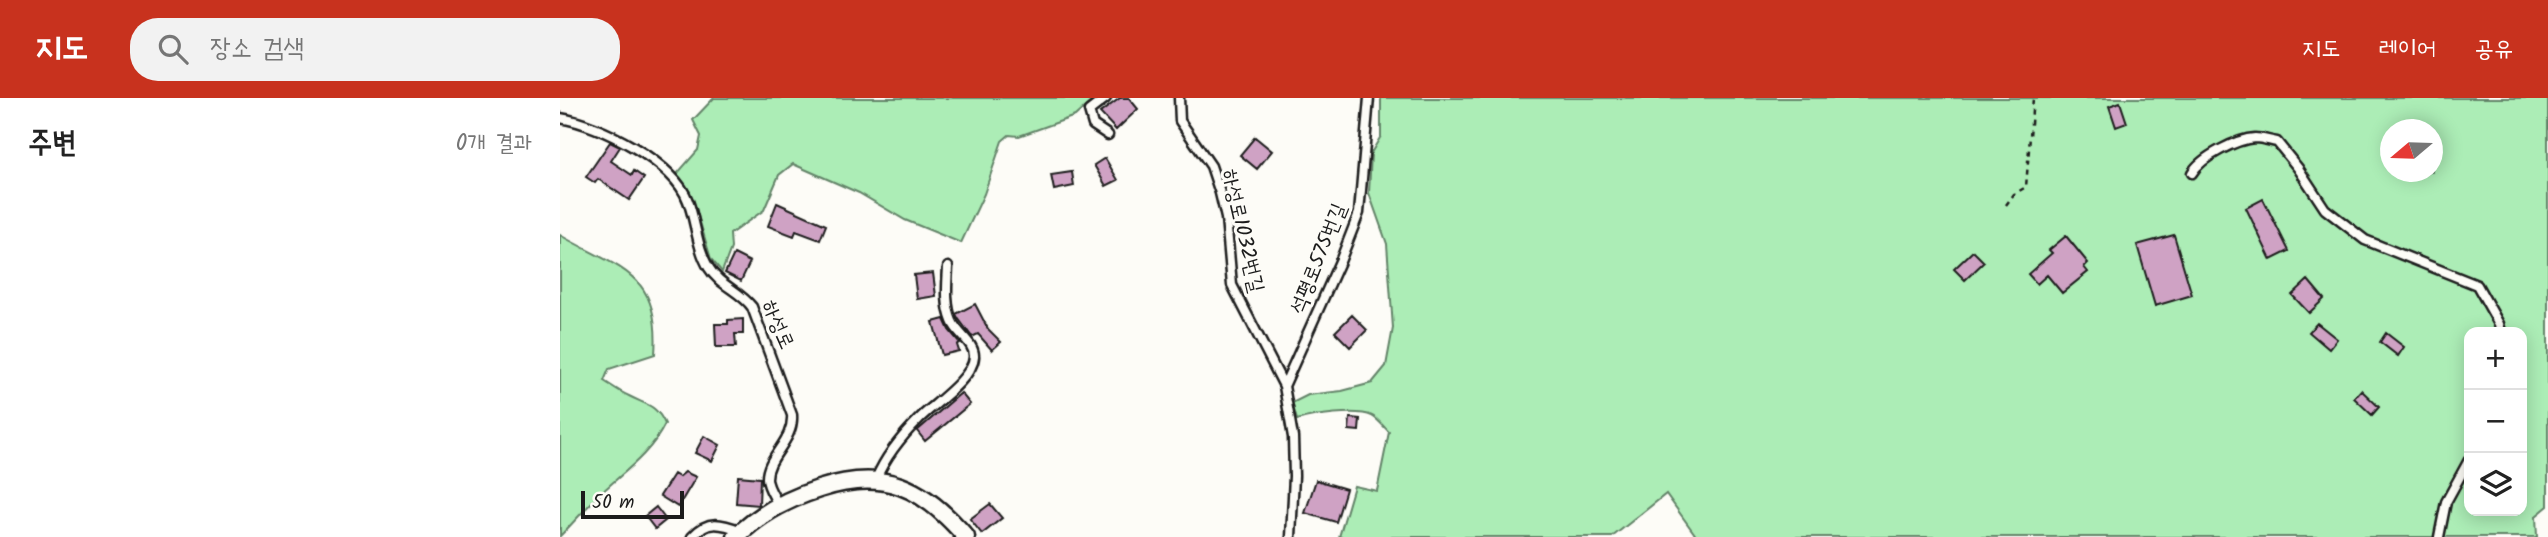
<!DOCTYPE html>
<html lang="ko">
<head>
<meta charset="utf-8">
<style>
	body { margin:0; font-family:Kalam,"Poor Story",sans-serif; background:#f2f2f2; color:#222 }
	.controls { position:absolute; right:21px; bottom:21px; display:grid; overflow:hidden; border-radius:14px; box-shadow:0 4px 18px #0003 }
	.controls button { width:63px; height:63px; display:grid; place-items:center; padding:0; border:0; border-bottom:2px solid #e0e0e0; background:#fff; color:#222; font:35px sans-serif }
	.compass { position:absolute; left:1820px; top:21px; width:63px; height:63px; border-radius:50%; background:#fff; box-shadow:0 4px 18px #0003; rotate:251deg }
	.scale { position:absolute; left:21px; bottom:18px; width:103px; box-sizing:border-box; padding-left:7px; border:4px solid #1c1c1c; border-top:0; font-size:19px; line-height:24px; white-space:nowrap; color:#1c1c1c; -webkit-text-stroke:5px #fdfcf7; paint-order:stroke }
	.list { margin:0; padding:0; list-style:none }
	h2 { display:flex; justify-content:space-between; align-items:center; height:91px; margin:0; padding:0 28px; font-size:30px }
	h2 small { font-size:23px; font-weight:400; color:#767676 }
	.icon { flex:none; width:38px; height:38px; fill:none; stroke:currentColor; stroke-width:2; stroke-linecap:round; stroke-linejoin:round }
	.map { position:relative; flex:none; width:1988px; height:439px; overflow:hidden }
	header { display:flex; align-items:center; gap:42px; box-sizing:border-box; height:98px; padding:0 35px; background:#c8321e; color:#fff }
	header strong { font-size:33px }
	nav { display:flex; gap:38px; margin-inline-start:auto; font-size:24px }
	.search { width:490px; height:63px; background:#f2f2f2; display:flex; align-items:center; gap:18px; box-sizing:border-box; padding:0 24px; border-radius:28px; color:#767676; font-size:26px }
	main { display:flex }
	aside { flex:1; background:#fff }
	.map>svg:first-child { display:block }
	.green { fill:#acedb6; stroke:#648469; stroke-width:2; fill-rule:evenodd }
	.building { fill:#cfa2c4; stroke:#1c1c1c; stroke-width:2 }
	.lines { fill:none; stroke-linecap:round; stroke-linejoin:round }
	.service-casing { stroke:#1c1c1c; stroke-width:13 }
	.minor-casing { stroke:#1c1c1c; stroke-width:21 }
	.path { stroke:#1c1c1c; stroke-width:2.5; stroke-dasharray:5 5; stroke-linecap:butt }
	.service { stroke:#fdfcf7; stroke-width:8 }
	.minor { stroke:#fdfcf7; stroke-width:16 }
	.labels { text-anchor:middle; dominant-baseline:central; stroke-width:6; stroke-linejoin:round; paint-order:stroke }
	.street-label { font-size:21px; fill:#1c1c1c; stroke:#fdfcf7 }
</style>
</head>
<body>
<header>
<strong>지도</strong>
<div class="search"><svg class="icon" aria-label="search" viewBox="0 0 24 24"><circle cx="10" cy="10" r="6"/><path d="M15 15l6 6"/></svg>장소 검색</div>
<nav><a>지도</a><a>레이어</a><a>공유</a></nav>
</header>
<main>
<aside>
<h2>주변<small>0개 결과</small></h2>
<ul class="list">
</ul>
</aside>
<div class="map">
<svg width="1988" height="439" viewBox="0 0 1988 439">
	<rect width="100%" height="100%" fill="#fdfcf7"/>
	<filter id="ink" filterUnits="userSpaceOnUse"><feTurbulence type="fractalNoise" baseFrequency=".0143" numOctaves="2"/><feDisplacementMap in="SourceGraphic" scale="14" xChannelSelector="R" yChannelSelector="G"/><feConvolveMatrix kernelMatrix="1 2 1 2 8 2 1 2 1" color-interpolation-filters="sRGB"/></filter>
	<g filter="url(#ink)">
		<path class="green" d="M154,0H535L515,18L459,38L449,37L442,43L424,96L401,145L345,122L299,95L233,66L219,77L204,112L170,136L171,150L162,174L151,161L136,111L116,77L138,52L141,38L133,22Z
			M821,0H1988V408L1976,418L1977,439H1137L1106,396L1052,439H779L794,388L817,393L829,334C824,329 818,321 812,318C797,311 753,317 737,322L732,305L748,297L782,293L812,285L826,268L833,230L827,146L809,95L811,55L821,38ZM1830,32H1872V74H1830ZM1909,234H1962V413H1909Z
			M0,137C60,172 101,174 95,256L49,271L44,283C52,288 60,294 69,298C86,307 96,306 105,326C90,357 62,375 38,398C25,411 13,425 0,438Z"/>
		<path class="building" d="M560,0H569L578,11L556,32L540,15Z
			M1560,4L1567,25L1556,29L1549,8Z
			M695,39L712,53L697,71L680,57Z
			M50,44L60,49L51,63L72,77L74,73L84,80L69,102L38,81L35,85L26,79Z
			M545,60L558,82L546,88L534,67Z
			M512,74L514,88L494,92L491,77Z
			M1703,101L1729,153L1711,162L1686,110Z
			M217,105L266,127L260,142L236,133L234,138L208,128Z
			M1614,137L1632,197L1595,208L1577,147Z
			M1506,138L1528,165L1524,169L1528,174L1502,195L1487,177L1477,186L1468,176L1492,155L1489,152Z
			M1413,153L1424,164L1405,182L1394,171Z
			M174,156L190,164L181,183L165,175Z
			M373,175L376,198L357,201L354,177Z
			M1748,182L1764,201L1749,215L1732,197Z
			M415,206L428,231L441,244L432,252L418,236L412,239L398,220L396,216Z
			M792,217L807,232L790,249L775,234Z
			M183,221V236H175L176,249H156L155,226H168V222Z
			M384,221L389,232L400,245L397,247L399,253L382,257L373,224Z
			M1757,225L1777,241L1769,251L1749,234Z
			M1826,235L1844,249L1838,258L1820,244Z
			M1801,292L1819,309L1812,317L1794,300Z
			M401,295L410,306L365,343L357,333Z
			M790,320L800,321L799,333L789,332Z
			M144,338L160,347L152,363L135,355Z
			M125,374L136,379L118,409L100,398L114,376L119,379Z
			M178,378L200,380L199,407L176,405Z
			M756,382L786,391L776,424L745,415Z
			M430,406L442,420L422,436L410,421Z
			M96,409L106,422L95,431L85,418Z"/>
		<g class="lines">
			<defs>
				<path id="service" d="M546,0L529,13L533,27L548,37
					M619,0L620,23L651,68L660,95L666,120L672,187L724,288L733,339L734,378L731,439
					M0,20C39,26 114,64 128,103C136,124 137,151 149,170C159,187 180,193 192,209L232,317C234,343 207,358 207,380C207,389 214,398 218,406
					M1632,75C1641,59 1677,41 1695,40C1702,40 1710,43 1717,44L1738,70L1765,111L1805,142L1917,187L1939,226L1941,234
					M724,288L781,161L799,115L809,0
					M316,381C326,357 342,338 360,320C374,306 413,280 414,259C415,245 397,236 392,223C385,206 387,188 388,169
					M132,439C148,421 161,425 182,433
					M1879,439L1886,404L1909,362"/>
				<path id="minor" d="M176,439C200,415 227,401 259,391C324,370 362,388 406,439"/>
			</defs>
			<use href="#service" class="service-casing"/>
			<use href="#minor" class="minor-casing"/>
			<path class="path" d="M1446,107L1454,96L1466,89L1473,0"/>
			<use href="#service" class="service"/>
			<use href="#minor" class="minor"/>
		</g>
	</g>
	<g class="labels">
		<g class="street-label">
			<text transform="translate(682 133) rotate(77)">하성로1032번길</text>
			<text transform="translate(759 161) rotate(-68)">석평로575번길</text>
			<text transform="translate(217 227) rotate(66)">하성로</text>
		</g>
	</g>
</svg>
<div class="controls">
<button>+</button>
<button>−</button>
<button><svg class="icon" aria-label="layers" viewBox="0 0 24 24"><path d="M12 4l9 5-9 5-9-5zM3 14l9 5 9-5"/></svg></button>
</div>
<svg class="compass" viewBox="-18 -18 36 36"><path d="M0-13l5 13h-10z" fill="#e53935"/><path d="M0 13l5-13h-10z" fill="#767676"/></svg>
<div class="scale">50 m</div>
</div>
</main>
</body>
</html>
